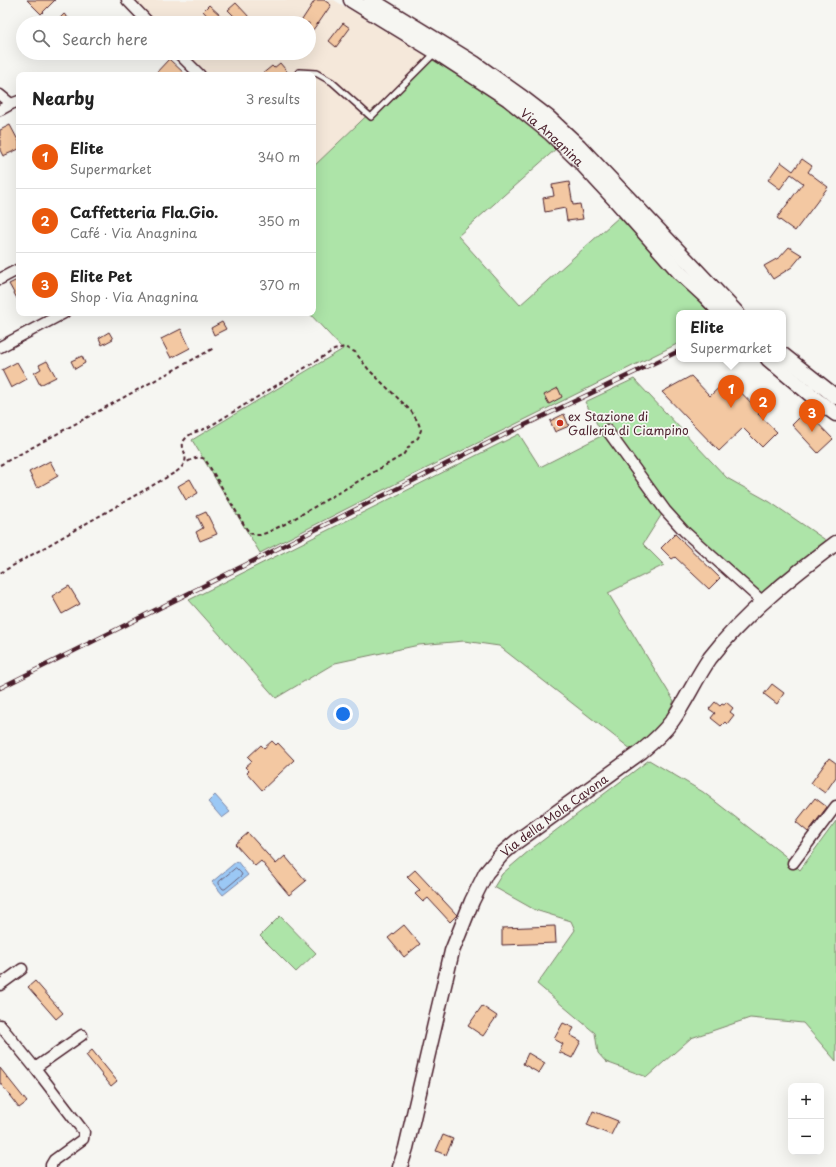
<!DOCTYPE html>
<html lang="en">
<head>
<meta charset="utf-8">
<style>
	body { margin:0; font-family:"Playpen Sans",sans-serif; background:#f6f6f6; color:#222 }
	.controls { position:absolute; right:12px; bottom:12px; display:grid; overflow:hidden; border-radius:8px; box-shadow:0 4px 16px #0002 }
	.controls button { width:36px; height:36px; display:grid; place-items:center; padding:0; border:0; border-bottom:1px solid #e0e0e0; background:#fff; color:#222; font:20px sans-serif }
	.you { position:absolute; left:343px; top:714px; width:14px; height:14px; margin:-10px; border:3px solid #fff; border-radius:50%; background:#1a73e8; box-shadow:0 0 0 6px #1a73e833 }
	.badge { display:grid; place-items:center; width:26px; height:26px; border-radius:50%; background:#ea580c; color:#fff; font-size:13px; font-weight:700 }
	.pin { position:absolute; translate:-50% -33px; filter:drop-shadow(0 1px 2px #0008) }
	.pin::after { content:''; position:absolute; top:21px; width:14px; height:12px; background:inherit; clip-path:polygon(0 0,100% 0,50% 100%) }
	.popup { position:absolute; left:676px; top:310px; width:110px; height:52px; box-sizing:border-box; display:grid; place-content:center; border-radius:8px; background:#fff; filter:drop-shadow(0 1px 3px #0005); font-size:13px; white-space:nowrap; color:#767676 }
	.popup b { font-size:15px; color:#222 }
	.popup::after { content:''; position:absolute; left:50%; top:100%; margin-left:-8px; border:8px solid transparent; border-top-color:#fff }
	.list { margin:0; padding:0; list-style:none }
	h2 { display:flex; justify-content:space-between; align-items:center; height:52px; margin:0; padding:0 16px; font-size:17px }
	h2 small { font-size:13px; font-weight:400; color:#767676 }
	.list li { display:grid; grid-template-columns:26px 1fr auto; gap:12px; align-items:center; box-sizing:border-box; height:64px; padding:0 16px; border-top:1px solid #e0e0e0 }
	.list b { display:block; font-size:15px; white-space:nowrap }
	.list p { margin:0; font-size:13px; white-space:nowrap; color:#767676 }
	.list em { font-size:13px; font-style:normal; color:#767676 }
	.icon { flex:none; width:22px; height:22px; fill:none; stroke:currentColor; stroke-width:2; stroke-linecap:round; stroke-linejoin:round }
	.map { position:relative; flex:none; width:836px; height:1167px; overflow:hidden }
	.search { position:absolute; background:#fff; box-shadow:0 4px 16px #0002; left:16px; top:16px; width:300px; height:44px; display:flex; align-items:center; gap:10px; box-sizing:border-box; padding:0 14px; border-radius:22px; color:#767676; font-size:15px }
	.panel { position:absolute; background:#fff; box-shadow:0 4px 16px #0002; left:16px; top:72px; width:300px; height:244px; border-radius:8px }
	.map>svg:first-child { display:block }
	.built { fill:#f5e8da }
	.green { fill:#ade4a8; stroke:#7c826a }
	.water { fill:#9bc8f5; stroke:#7b84a4 }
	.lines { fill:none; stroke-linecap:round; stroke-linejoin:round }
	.shore { stroke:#6a637c; stroke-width:1 }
	.building { fill:#f3c8a2; stroke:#4a1f2b }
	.service-casing { stroke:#4a1f2b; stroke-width:8 }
	.minor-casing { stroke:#4a1f2b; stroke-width:13 }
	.secondary-casing { stroke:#4a1f2b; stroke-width:17 }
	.path { stroke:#4a1f2b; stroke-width:2; stroke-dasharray:4 3; stroke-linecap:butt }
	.service { stroke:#f6f6f2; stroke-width:5 }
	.minor { stroke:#f6f6f2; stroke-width:10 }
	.secondary { stroke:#f6f6f2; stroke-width:14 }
	.rail-casing { stroke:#4a1f2b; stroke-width:4.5 }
	.rail { stroke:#f6f6f2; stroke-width:3; stroke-dasharray:9; stroke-linecap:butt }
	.poi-dot { fill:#c8321e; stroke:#f6f6f2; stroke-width:1.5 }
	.labels { text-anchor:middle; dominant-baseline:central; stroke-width:3.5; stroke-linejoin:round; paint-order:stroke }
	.street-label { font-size:12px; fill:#4a1f2b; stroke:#f6f6f2 }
	.poi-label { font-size:12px; fill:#4a1f2b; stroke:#f6f6f2; text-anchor:start }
</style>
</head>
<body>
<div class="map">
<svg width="836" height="1167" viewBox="0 0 836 1167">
	<rect width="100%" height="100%" fill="#f6f6f2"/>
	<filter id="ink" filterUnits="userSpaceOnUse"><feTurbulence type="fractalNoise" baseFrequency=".025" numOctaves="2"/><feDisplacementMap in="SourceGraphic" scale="8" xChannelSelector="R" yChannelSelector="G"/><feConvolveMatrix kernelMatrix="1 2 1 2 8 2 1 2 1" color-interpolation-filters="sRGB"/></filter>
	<g filter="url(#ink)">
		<path class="built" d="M135,0H334L428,57L313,167V75H209L187,53H309V23H158Z"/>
		<path class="green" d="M428,57L465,80L519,116L557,148L458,236L520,305L619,217L710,313H679V343L397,483L260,553L192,440L343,349L309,313H313V167Z
			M634,379L727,478L770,502L827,541L763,595L690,532L667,506L643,544L664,565L608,593L674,701L665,719L656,732L632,750L499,646L464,641L419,645L335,663L276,698L189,600L519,434L540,467L603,435L585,402Z
			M649,760L703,792L784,855L800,870L836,821V1061L803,1023L750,1018L691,1038L647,1077L606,1062L598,1053L595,1033L537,984L575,930L571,921L535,910L494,887L502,874L530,850Z
			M280,916L316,953L296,972L260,936Z"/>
		<path class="water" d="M215,795L230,812L222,818L208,802Z
			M237,861L248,875L223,895L212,882Z"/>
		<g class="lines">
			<path class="shore" d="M236,868L241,873L242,875L225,889H223L219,884V882Z"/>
		</g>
		<path class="building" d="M27,0H55L41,14Z
			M315,0H324L331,5L318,24V23L309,35V23H300Z
			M236,3L251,19L246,23H241L228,10Z
			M209,5L221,16L214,23L203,11Z
			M64,14L74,23H55Z
			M343,23L350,28L336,47L329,41Z
			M169,59L186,75H154Z
			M280,63L290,75H261L272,66L274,68Z
			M10,125L19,142V149L3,156L0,150V130Z
			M802,159L812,166L808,172L828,187L795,231L777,218L803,183L791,174L780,189L768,180L781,162L793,171Z
			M569,182L573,205L580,204L583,219L567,221L565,208L545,212L543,198L554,196L552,185Z
			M789,247L802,255L792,267L773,279L764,266L780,257Z
			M19,279V302L9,284Z
			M222,322L226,329L214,335L211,328Z
			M181,329L190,348L171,358L161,339Z
			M109,332L113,339L102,345L99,338Z
			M82,356L85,363L75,369L71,361Z
			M47,361L56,377L40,385L34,373L41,369L39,365Z
			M17,362L27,379L11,388L2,370Z
			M691,376L710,396L728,379L760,412L758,414L777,432L762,447L743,428L719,451L662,392Z
			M558,388L562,397L549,404L544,395Z
			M806,411L833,439L818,453L792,425Z
			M564,414L569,426L555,432L550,421Z
			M50,461L58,476L37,488L29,472Z
			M190,479L198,493L186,500L178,486Z
			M206,512L217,534L200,541L196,532L203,528L197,516Z
			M675,534L720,578L709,589L675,557L672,559L661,548Z
			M69,586L80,604L62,614L52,596Z
			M772,684L784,693L777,704L764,694Z
			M715,702L720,706L722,704L724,705L726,702L733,708L730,712L734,715L727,724L725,722L721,726L711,718L715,713L709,709Z
			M272,741L276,745L278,743L294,760L262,790L247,773L249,771L245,767L252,761L248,757L261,745L264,748Z
			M829,758L836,763V777L825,793L811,783Z
			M815,798L827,807L808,832L796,822Z
			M248,833L276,864L285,856L306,881L289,895L261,861L255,866L235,844Z
			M415,870L457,915L450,922L428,898L423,902L415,894L420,890L407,877Z
			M404,925L420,944L404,957L388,938Z
			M555,926L556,943L502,945V928Z
			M35,981L63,1013L56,1019L28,987Z
			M482,1006L497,1016L483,1036L468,1026Z
			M563,1023L574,1028L570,1035L581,1041L572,1058L559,1052L563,1044L554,1039Z
			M92,1050L117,1081L111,1086L86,1055Z
			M528,1053L545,1063L539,1073L523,1064Z
			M0,1068L27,1102L19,1108L0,1083Z
			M593,1111L618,1121L611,1135L587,1125Z
			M443,1135L453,1139L446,1155L436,1151Z"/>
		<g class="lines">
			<defs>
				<path id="service" d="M299,72L316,73L332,82L371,117L435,53"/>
				<path id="minor" d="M127,0L149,23
					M178,53L200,75
					M0,95L11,104L19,101
					M0,110L11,104
					M0,279L19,269
					M0,347L64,313
					M607,430L665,510L684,531L763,602
					M793,863L836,806
					M0,985L22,969
					M0,1025L35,1068L84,1132L83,1139L54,1160L51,1165V1167
					M35,1068L82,1035"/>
				<g id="secondary">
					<path id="s1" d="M351,0L436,52L508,99L550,133L583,165L618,203L681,274L705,296L721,313"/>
					<path d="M371,0L474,63L523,98L549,118L579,146L737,313"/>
					<path d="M783,355L836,397"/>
					<path d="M768,359L818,401L836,414"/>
					<path id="s2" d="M400,1167L406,1148L452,951L472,901L486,873L502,854L516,842L642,751C653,742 663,733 672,721C686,701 696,678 710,658C744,614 792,576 836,543"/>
				</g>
			</defs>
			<use href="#service" class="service-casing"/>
			<use href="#minor" class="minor-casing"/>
			<use href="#secondary" class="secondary-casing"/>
			<path class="path" d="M0,465L214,348
				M0,573L176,472C197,457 175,449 186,438C191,432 200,431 207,428L334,350L344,347L355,352L369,370L411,411L418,422L421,430L418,438L413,441L403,455L285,524L266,533L260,535H255L250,533L246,528L205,459C197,456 193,459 185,463"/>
			<use href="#service" class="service"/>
			<use href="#minor" class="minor"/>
			<use href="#secondary" class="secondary"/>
			<defs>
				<path id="rail" d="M0,688L504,435L679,351"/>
			</defs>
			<use href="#rail" class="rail-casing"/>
			<use href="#rail" class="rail"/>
		</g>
	</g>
	<circle class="poi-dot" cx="560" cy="423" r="4"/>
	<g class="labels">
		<g class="street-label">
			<text stroke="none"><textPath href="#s1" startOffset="244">Via Anagnina</textPath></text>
			<text stroke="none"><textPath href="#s2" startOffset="397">Via della Mola Cavona</textPath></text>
		</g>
		<g class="poi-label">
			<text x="568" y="416">ex Stazione di<tspan x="568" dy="14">Galleria di Ciampino</tspan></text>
		</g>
	</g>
</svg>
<div class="controls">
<button>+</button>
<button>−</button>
</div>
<div class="you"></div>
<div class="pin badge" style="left:731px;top:408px">1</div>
<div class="popup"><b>Elite</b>Supermarket</div>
<div class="pin badge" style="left:763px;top:421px">2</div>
<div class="pin badge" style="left:812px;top:432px">3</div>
<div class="search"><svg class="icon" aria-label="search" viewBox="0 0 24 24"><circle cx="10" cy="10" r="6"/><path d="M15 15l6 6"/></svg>Search here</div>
<section class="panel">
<h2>Nearby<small>3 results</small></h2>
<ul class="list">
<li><span class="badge">1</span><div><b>Elite</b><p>Supermarket</p></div><em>340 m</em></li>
<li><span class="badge">2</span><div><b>Caffetteria Fla.Gio.</b><p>Café · Via Anagnina</p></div><em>350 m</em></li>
<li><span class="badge">3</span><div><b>Elite Pet</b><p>Shop · Via Anagnina</p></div><em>370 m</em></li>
</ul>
</section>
</div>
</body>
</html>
